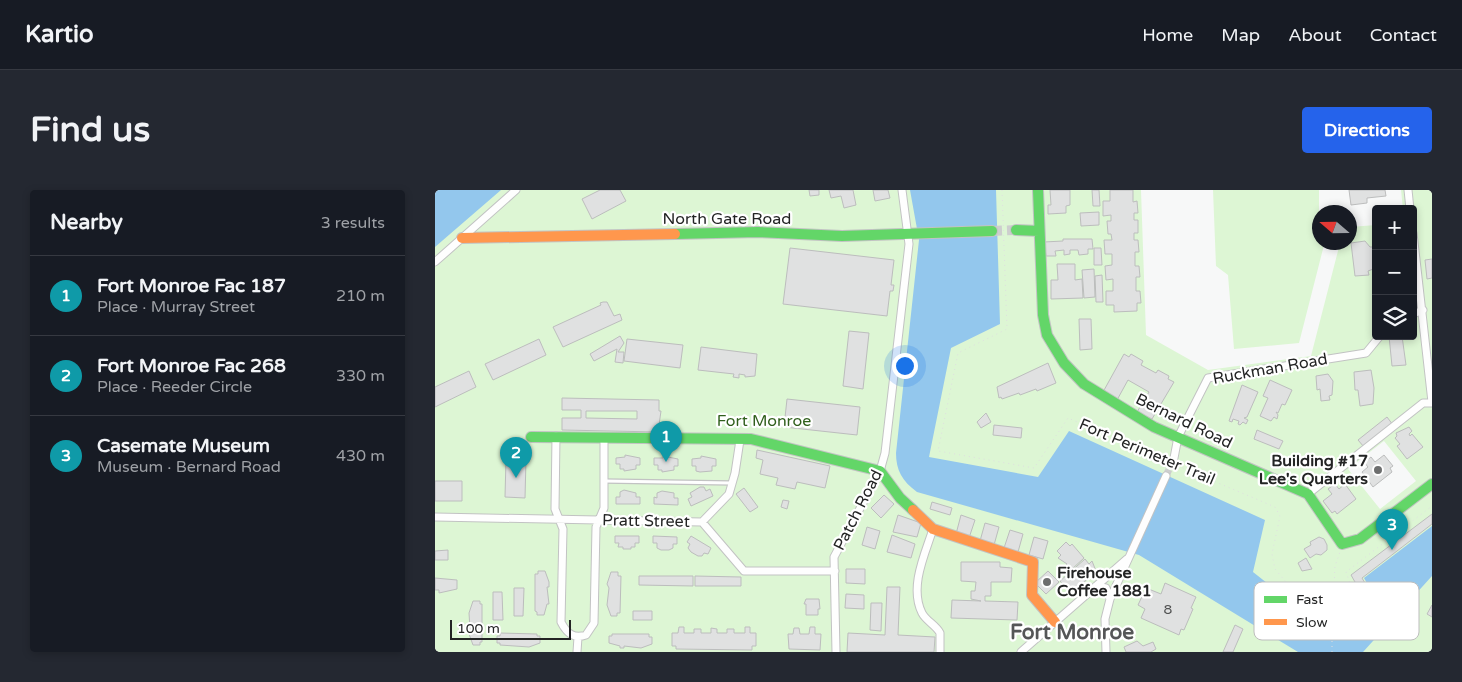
<!DOCTYPE html>
<html lang="en">
<head>
<meta charset="utf-8">
<style>
	body { margin:0; font-family:"Varela Round",sans-serif; background:#242831; color:#f1f3f6 }
	.controls { position:absolute; right:15px; top:15px; display:grid; overflow:hidden; border-radius:5px; box-shadow:0 2px 8px #0003 }
	.controls button { width:45px; height:45px; display:grid; place-items:center; padding:0; border:0; border-bottom:1px solid #363941; background:#171b24; color:#f1f3f6; font:25px sans-serif }
	.compass { position:absolute; left:877px; top:15px; width:45px; height:45px; border-radius:50%; background:#171b24; box-shadow:0 2px 8px #0003; rotate:290deg }
	.scale { position:absolute; left:15px; bottom:12px; width:121px; box-sizing:border-box; padding-left:5px; border:2px solid #232424; border-top:0; font-size:14px; line-height:18px; white-space:nowrap; color:#232424; -webkit-text-stroke:4px #fff; paint-order:stroke }
	.you { position:absolute; left:469px; top:175px; width:18px; height:18px; margin:-12px; border:4px solid #fff; border-radius:50%; background:#1a73e8; box-shadow:0 0 0 8px #1a73e833 }
	.badge { display:grid; place-items:center; width:32px; height:32px; border-radius:50%; background:#2563eb; color:#fff; font-size:16px; font-weight:700 }
	.pin { position:absolute; translate:-50% -41px; filter:drop-shadow(0 1px 2px #0008) }
	.pin::after { content:''; position:absolute; top:26px; width:18px; height:15px; background:inherit; clip-path:polygon(0 0,100% 0,50% 100%) }
	.list { margin:0; padding:0; list-style:none }
	h2 { display:flex; justify-content:space-between; align-items:center; height:65px; margin:0; padding:0 20px; font-size:21px }
	h2 small { font-size:16px; font-weight:400; color:#9ea1a6 }
	.list li { display:grid; grid-template-columns:32px 1fr auto; gap:15px; align-items:center; box-sizing:border-box; height:80px; padding:0 20px; border-top:1px solid #363941 }
	.list b { display:block; font-size:19px; white-space:nowrap }
	.list p { margin:0; font-size:16px; white-space:nowrap; color:#9ea1a6 }
	.list em { font-size:16px; font-style:normal; color:#9ea1a6 }
	.icon { flex:none; width:28px; height:28px; fill:none; stroke:currentColor; stroke-width:2; stroke-linecap:round; stroke-linejoin:round }
	.map { position:relative; flex:none; width:997px; height:462px; overflow:hidden; border-radius:5px }
	header { display:flex; align-items:center; gap:30px; box-sizing:border-box; height:70px; padding:0 25px; background:#171b24; border-bottom:1px solid #363941 }
	header strong { font-size:24px }
	nav { display:flex; gap:28px; margin-inline-start:auto; font-size:18px }
	.intro { display:flex; align-items:center; justify-content:space-between; box-sizing:border-box; height:120px; padding:0 30px }
	h1 { margin:0; font-size:35px }
	.button { padding:12px 22px; border-radius:5px; background:#2563eb; color:#fff; font-size:18px; font-weight:700 }
	main { display:flex; gap:30px; padding:0 30px }
	aside { flex:1; background:#171b24; border-radius:5px; box-shadow:0 2px 8px #0003 }
	.map>svg:first-child { display:block }
	.green { fill:#ddf6d4; fill-rule:evenodd }
	.water { fill:#93c7ed }
	.building { fill:#e0e1e1; stroke:#bcbdbd; fill-rule:evenodd }
	.lines { fill:none; stroke-linecap:round; stroke-linejoin:round }
	.street-tunnel { stroke:#cdcece; stroke-width:7; stroke-dasharray:7 3.5; stroke-linecap:butt }
	.secondary-tunnel { stroke:#cdcece; stroke-width:10; stroke-dasharray:10 5; stroke-linecap:butt }
	.lane-casing { stroke:#c2c3c3; stroke-width:5.5 }
	.street-casing { stroke:#c2c3c3; stroke-width:9 }
	.fast-casing { stroke:#c2c3c3; stroke-width:12 }
	.slow-casing { stroke:#c2c3c3; stroke-width:12 }
	.path { stroke:#dfdfe0; stroke-width:1; stroke-dasharray:1 4; stroke-linecap:butt }
	.lane { stroke:#fefefe; stroke-width:3 }
	.street { stroke:#fefefe; stroke-width:7 }
	.fast { stroke:#63d668; stroke-width:10 }
	.slow { stroke:#ff974d; stroke-width:10 }
	.poi-dot { fill:#6d6e6e; stroke:#fff; stroke-width:2 }
	.labels { text-anchor:middle; dominant-baseline:central; stroke-width:4.5; stroke-linejoin:round; paint-order:stroke }
	.number-label { font-size:14px; fill:#525353 }
	.street-label { font-size:16px; fill:#232424; stroke:#fff }
	.park-label { font-size:16px; fill:#305f1c; stroke:#fff }
	.poi-label { font-size:16px; font-weight:bold; fill:#232424; stroke:#fff; text-anchor:end }
	.district-label { font-size:21px; font-weight:bold; fill:#555657; stroke:#fff }
	.key { fill:#fff; stroke:#bdbdbd; stroke-width:1 }
	.key-label { font-size:14px; fill:#232424 }
</style>
</head>
<body>
<header>
<strong>Kartio</strong>
<nav><a>Home</a><a>Map</a><a>About</a><a>Contact</a></nav>
</header>
<div class="intro"><h1>Find us</h1><a class="button">Directions</a></div>
<main>
<aside>
<h2>Nearby<small>3 results</small></h2>
<ul class="list">
<li><span class="badge" style="background:#0f9aa8">1</span><div><b>Fort Monroe Fac 187</b><p>Place · Murray Street</p></div><em>210 m</em></li>
<li><span class="badge" style="background:#0f9aa8">2</span><div><b>Fort Monroe Fac 268</b><p>Place · Reeder Circle</p></div><em>330 m</em></li>
<li><span class="badge" style="background:#0f9aa8">3</span><div><b>Casemate Museum</b><p>Museum · Bernard Road</p></div><em>430 m</em></li>
</ul>
</aside>
<div class="map">
<svg width="997" height="462" viewBox="0 0 997 462">
	<rect width="100%" height="100%" fill="#f7f8f8"/>
	<path class="green" d="M59,0H706L711,145L773,180L876,166L905,53L914,52L915,37L941,35V146H978V19H968L966,0H997V462H0V54ZM949,251L981,291L945,319L913,279Z
		M778,0H884V52L888,53L889,55L864,153L799,159L793,85L781,76Z"/>
	<path class="water" d="M0,0H66L0,57Z
		M475,0H561L565,134L516,158L494,267L603,287L634,241L830,330L818,382L903,449L940,407L929,388L997,336V386L928,462H863L704,365L482,302C467,291 461,280 461,263L484,50Z"/>
	<path class="building" d="M165,0H185L191,11L157,29L147,9Z
		M374,0H384V5L375,6Z
		M394,0H418L421,15L409,18L406,6L396,8Z
		M438,0H453L455,8L440,11Z
		M615,0H635V15L631,16V23L613,24V15H616Z
		M657,0H664L665,16H658Z
		M675,0H698V12L702,11L703,23H699V30H703V43H699V50H703L704,62H700V76H704L705,87H701V101H705L706,113H702V121L679,122V115H671V101H678V89L671,90L670,76L677,75V64H670L669,50H677L676,44H673L672,31H676V25L668,26V11H675Z
		M914,0H950L951,6L932,8V13L916,15Z
		M664,22V35L646,36L645,23Z
		M628,49H657L658,59H653V64L644,65L643,60H635V64L629,65V60L620,61L621,66H611L609,52L628,51Z
		M930,51L935,57H941V78L933,81L934,85L920,86L916,53Z
		M355,58L459,70L456,95H459L458,101H455L452,126L348,114Z
		M659,58H666L667,75H659Z
		M997,69V88L992,89L990,70Z
		M622,74H640V90L647,89L648,108L616,109V90H623Z
		M659,79L660,107L649,108L647,80Z
		M667,85L668,112H661L660,86Z
		M168,112H172L179,126L185,124L187,130L128,157L118,137L166,115L165,113Z
		M644,129H656L657,159L645,160Z
		M414,141L434,143L428,199L408,196Z
		M185,146L189,153L183,162H189L188,173L180,172L182,159L159,171L155,164Z
		M954,146H967L971,175L957,176Z
		M104,149L111,165L58,190L50,174Z
		M192,149L248,155L245,178L189,171Z
		M266,157L322,164L320,186L310,187V185L304,184V188L298,187L299,184L263,180Z
		M689,164L694,167L696,164L708,171L706,175L721,183L723,180L734,186L733,189L739,192L717,229L702,222L714,202L693,190L682,210L668,202Z
		M613,173L621,193L602,201L601,199L585,205L584,203L567,209L566,207L564,208L562,197Z
		M936,180L939,198L938,214L925,216L923,200H920L919,182Z
		M34,181L41,197L0,217V197Z
		M893,184L898,191L897,205L894,206L895,210L886,211L885,199L882,200L881,186Z
		M835,190L857,200L850,215L847,214L843,223L841,222L843,225L842,229L839,227L836,231L825,226L833,208L828,206Z
		M807,195L823,202L812,227L809,228L813,230L811,234L808,232L805,235L803,234L804,231L798,229L797,232L794,231Z
		M127,208L224,210V221H226L223,242L127,240V228H146V220H127ZM151,221H202V229L151,228Z
		M352,209L425,217L422,245L349,237Z
		M551,223L556,232L546,238L542,232Z
		M952,227L958,235L929,257L923,250Z
		M559,235L587,238L586,248L558,245Z
		M974,237L977,241L974,244L975,246L977,244L988,257L972,269L962,256L965,254L960,248L962,246L961,243Z
		M822,240L848,251L844,259L819,249Z
		M322,260L395,276L390,298L362,292L360,299L341,295L343,288L325,284L328,270L321,268Z
		M190,265L205,268V275H201V279L189,281V279H185V274H181V268L190,267Z
		M949,265L958,276L955,278L957,282L938,297L927,282L933,277L929,272L936,267L940,272Z
		M228,266L243,269V276H239V280L227,282V280H223V275H219V268H228Z
		M266,266L281,269V276H277V281L265,282L261,281V276H257V269L266,268Z
		M71,269H91L90,308L70,307Z
		M0,291H27V311H0Z
		M900,294L904,299L910,294L921,309L902,324L900,321L897,323L888,311L897,304L893,299Z
		M265,297H269L271,301L275,299L278,306L256,316L253,309L257,307L255,303Z
		M309,298L323,317L315,322L301,304Z
		M189,300L201,303V307H205V314H181V307H185V302Z
		M227,301L239,303V308H243V315L219,314V307L222,308V303Z
		M449,305L459,314L446,328L436,318Z
		M348,310L354,311L352,319L346,317Z
		M497,312L517,318L515,325L495,319Z
		M997,324V334L927,388L938,407L910,438L906,437L904,432L928,406L916,385Z
		M463,325L486,333L482,347L458,342Z
		M526,325L540,330L534,348L521,344Z
		M550,333L564,337L559,355L545,351Z
		M432,337L445,341L440,359L427,355Z
		M575,340L588,344L583,362L569,358Z
		M457,345L480,354L476,368L452,362Z
		M180,346H204V353H200V357H196V359H188V357H183L184,353H180Z
		M218,346L242,347V354H238V358L234,360H226L222,358V353H218Z
		M256,346L276,358L273,364L269,363L267,366H263L256,362L253,358L255,354L252,352Z
		M599,347L613,351L608,369L594,365Z
		M884,347L889,349L892,355V360L886,365L881,364L875,368L869,359L876,355L875,352Z
		M631,352L635,356L637,354L649,368L637,379L635,377L632,379L630,376L632,374L623,368L626,365L622,361Z
		M13,360V370H0V361Z
		M871,368L877,379L867,381L863,373Z
		M650,369L654,374L657,371L661,381L646,395L649,399L639,406L625,391Z
		M526,372H565V377L577,378L576,392H556V406H550V411L583,412L582,430L516,428L517,410L546,411L536,409V401H540L541,392L526,391Z
		M411,379H430V394L411,393Z
		M103,381H110L114,392V397H112L114,414H112L109,425H102V422L100,421V384H103Z
		M613,381L624,392L611,404L600,393Z
		M176,382H183V386H186L185,423H182V426H176L172,415L174,398L172,394Z
		M204,386H258V396L204,395Z
		M260,386L306,387V396H260Z
		M0,388L22,390V399L4,403V400H0Z
		M730,393L761,407L756,418L758,419L749,440L746,439L744,445L706,428L710,419L703,415L711,398L726,404Z
		M452,397H465L463,445L500,447L499,462H412L413,443L450,445Z
		M79,398H89L88,426H79Z
		M58,402H67L68,430H58Z
		M411,404L429,405V419L410,418Z
		M371,409H384L385,419H383V425H371V414H369Z
		M38,411H45V414H47V452H45V455H38L34,444L35,439L34,423Z
		M436,413H447L446,441L435,440Z
		M997,415V427L992,424Z
		M198,421H217V430H198Z
		M800,435L808,439L798,462H788Z
		M244,437H249V443H259V439H266V443H276V438L282,439V443H292V439H299V443H310V437H315V443H321V456H317V460L241,459V456H237V443H243Z
		M375,437H380V444H386L385,460L354,459L353,444H358L359,438H364L365,444H374Z
		M65,443L102,444V446H105V453L94,457L65,455V453H62V446H65Z
		M177,444H214V447H217V454L206,458L189,456V458H185V456L174,453V446H177Z
		M702,451L708,456L718,452L721,459L716,462H691L689,457Z"/>
	<g class="lines">
		<path class="street-tunnel" d="M731,286L739,268"/>
		<path class="secondary-tunnel" d="M557,41L581,40"/>
		<defs>
			<path id="lane" d="M169,291L296,293"/>
			<path id="street" d="M973,0L975,19
				M978,43L997,212
				M0,72L81,0
				M978,124L988,120
				M121,246L120,319L128,339L126,432C132,444 139,449 151,445L159,433L161,337L169,318V248
				M739,268L743,247L773,188L931,163L945,146
				M873,304L988,213H997
				M0,327L267,332L309,381H400
				M267,332L294,304L300,283L305,250
				M498,339C490,364 474,397 487,423C491,431 501,435 505,443V462
				M661,396L671,398L675,409
				M142,462L143,447
				M401,462L399,367L445,281L450,263L474,54L467,0
				M586,462L692,369
				M671,462L670,429L675,409L731,286"/>
			<path id="fast" d="M603,0L608,125L612,145L629,173L649,194L719,237L873,304L907,354L925,349L997,294
				M581,40L604,41
				M240,44L323,42L407,46L557,41
				M96,247L316,249L445,281L465,308L478,320"/>
			<path id="slow" d="M27,48L240,44
				M478,320L498,339L598,372L597,405L620,432"/>
		</defs>
		<use href="#lane" class="lane-casing"/>
		<use href="#street" class="street-casing"/>
		<use href="#fast" class="fast-casing"/>
		<use href="#slow" class="slow-casing"/>
		<path class="path" d="M567,0L572,139L523,163L503,261L599,278L633,228L733,271
			M743,276L840,317L845,326L837,364L840,379L851,392L900,430L920,407L911,382L997,316
			M898,423L900,376L905,362
			M897,462V446"/>
		<use href="#lane" class="lane"/>
		<use href="#street" class="street"/>
		<use href="#fast" class="fast"/>
		<use href="#slow" class="slow"/>
	</g>
	<g class="poi-dot">
		<circle cx="943" cy="280" r="5"/>
		<circle cx="612" cy="392" r="5"/>
	</g>
	<g class="labels">
		<g class="number-label">
			<text x="733" y="419">8</text>
		</g>
		<g class="street-label">
			<text x="292" y="29">North Gate Road</text>
			<text transform="translate(835 179) rotate(-10)">Ruckman Road</text>
			<text transform="translate(749 231) rotate(26)">Bernard Road</text>
			<text transform="translate(712 262) rotate(23)">Fort Perimeter Trail</text>
			<text transform="translate(423 320) rotate(-63)">Patch Road</text>
			<text transform="translate(211 331) rotate(1)">Pratt Street</text>
		</g>
		<g class="park-label">
			<text x="329" y="231">Fort Monroe</text>
		</g>
		<g class="poi-label">
			<text x="933" y="271">Building #17<tspan x="933" dy="18">Lee's Quarters</tspan></text>
			<text x="622" y="383" text-anchor="start">Firehouse<tspan x="622" dy="18">Coffee 1881</tspan></text>
		</g>
		<g class="district-label">
			<text x="637" y="442">Fort Monroe</text>
		</g>
	</g>
	<rect x="819" y="392" width="165" height="58" rx="8" class="key"/>
	<rect x="829" y="406" width="23" height="7" fill="#63d668"/>
	<rect x="829" y="429" width="23" height="6" fill="#ff974d"/>
	<g class="key-label">
		<text x="861" y="414">Fast</text>
		<text x="861" y="437">Slow</text>
	</g>
</svg>
<div class="controls">
<button>+</button>
<button>−</button>
<button><svg class="icon" aria-label="layers" viewBox="0 0 24 24"><path d="M12 4l9 5-9 5-9-5zM3 14l9 5 9-5"/></svg></button>
</div>
<svg class="compass" viewBox="-18 -18 36 36"><path d="M0-13l5 13h-10z" fill="#e53935"/><path d="M0 13l5-13h-10z" fill="#9ea1a6"/></svg>
<div class="scale">100 m</div>
<div class="you"></div>
<div class="pin badge" style="left:231px;top:272px;background:#0f9aa8">1</div>
<div class="pin badge" style="left:81px;top:288px;background:#0f9aa8">2</div>
<div class="pin badge" style="left:957px;top:360px;background:#0f9aa8">3</div>
</div>
</main>
</body>
</html>
